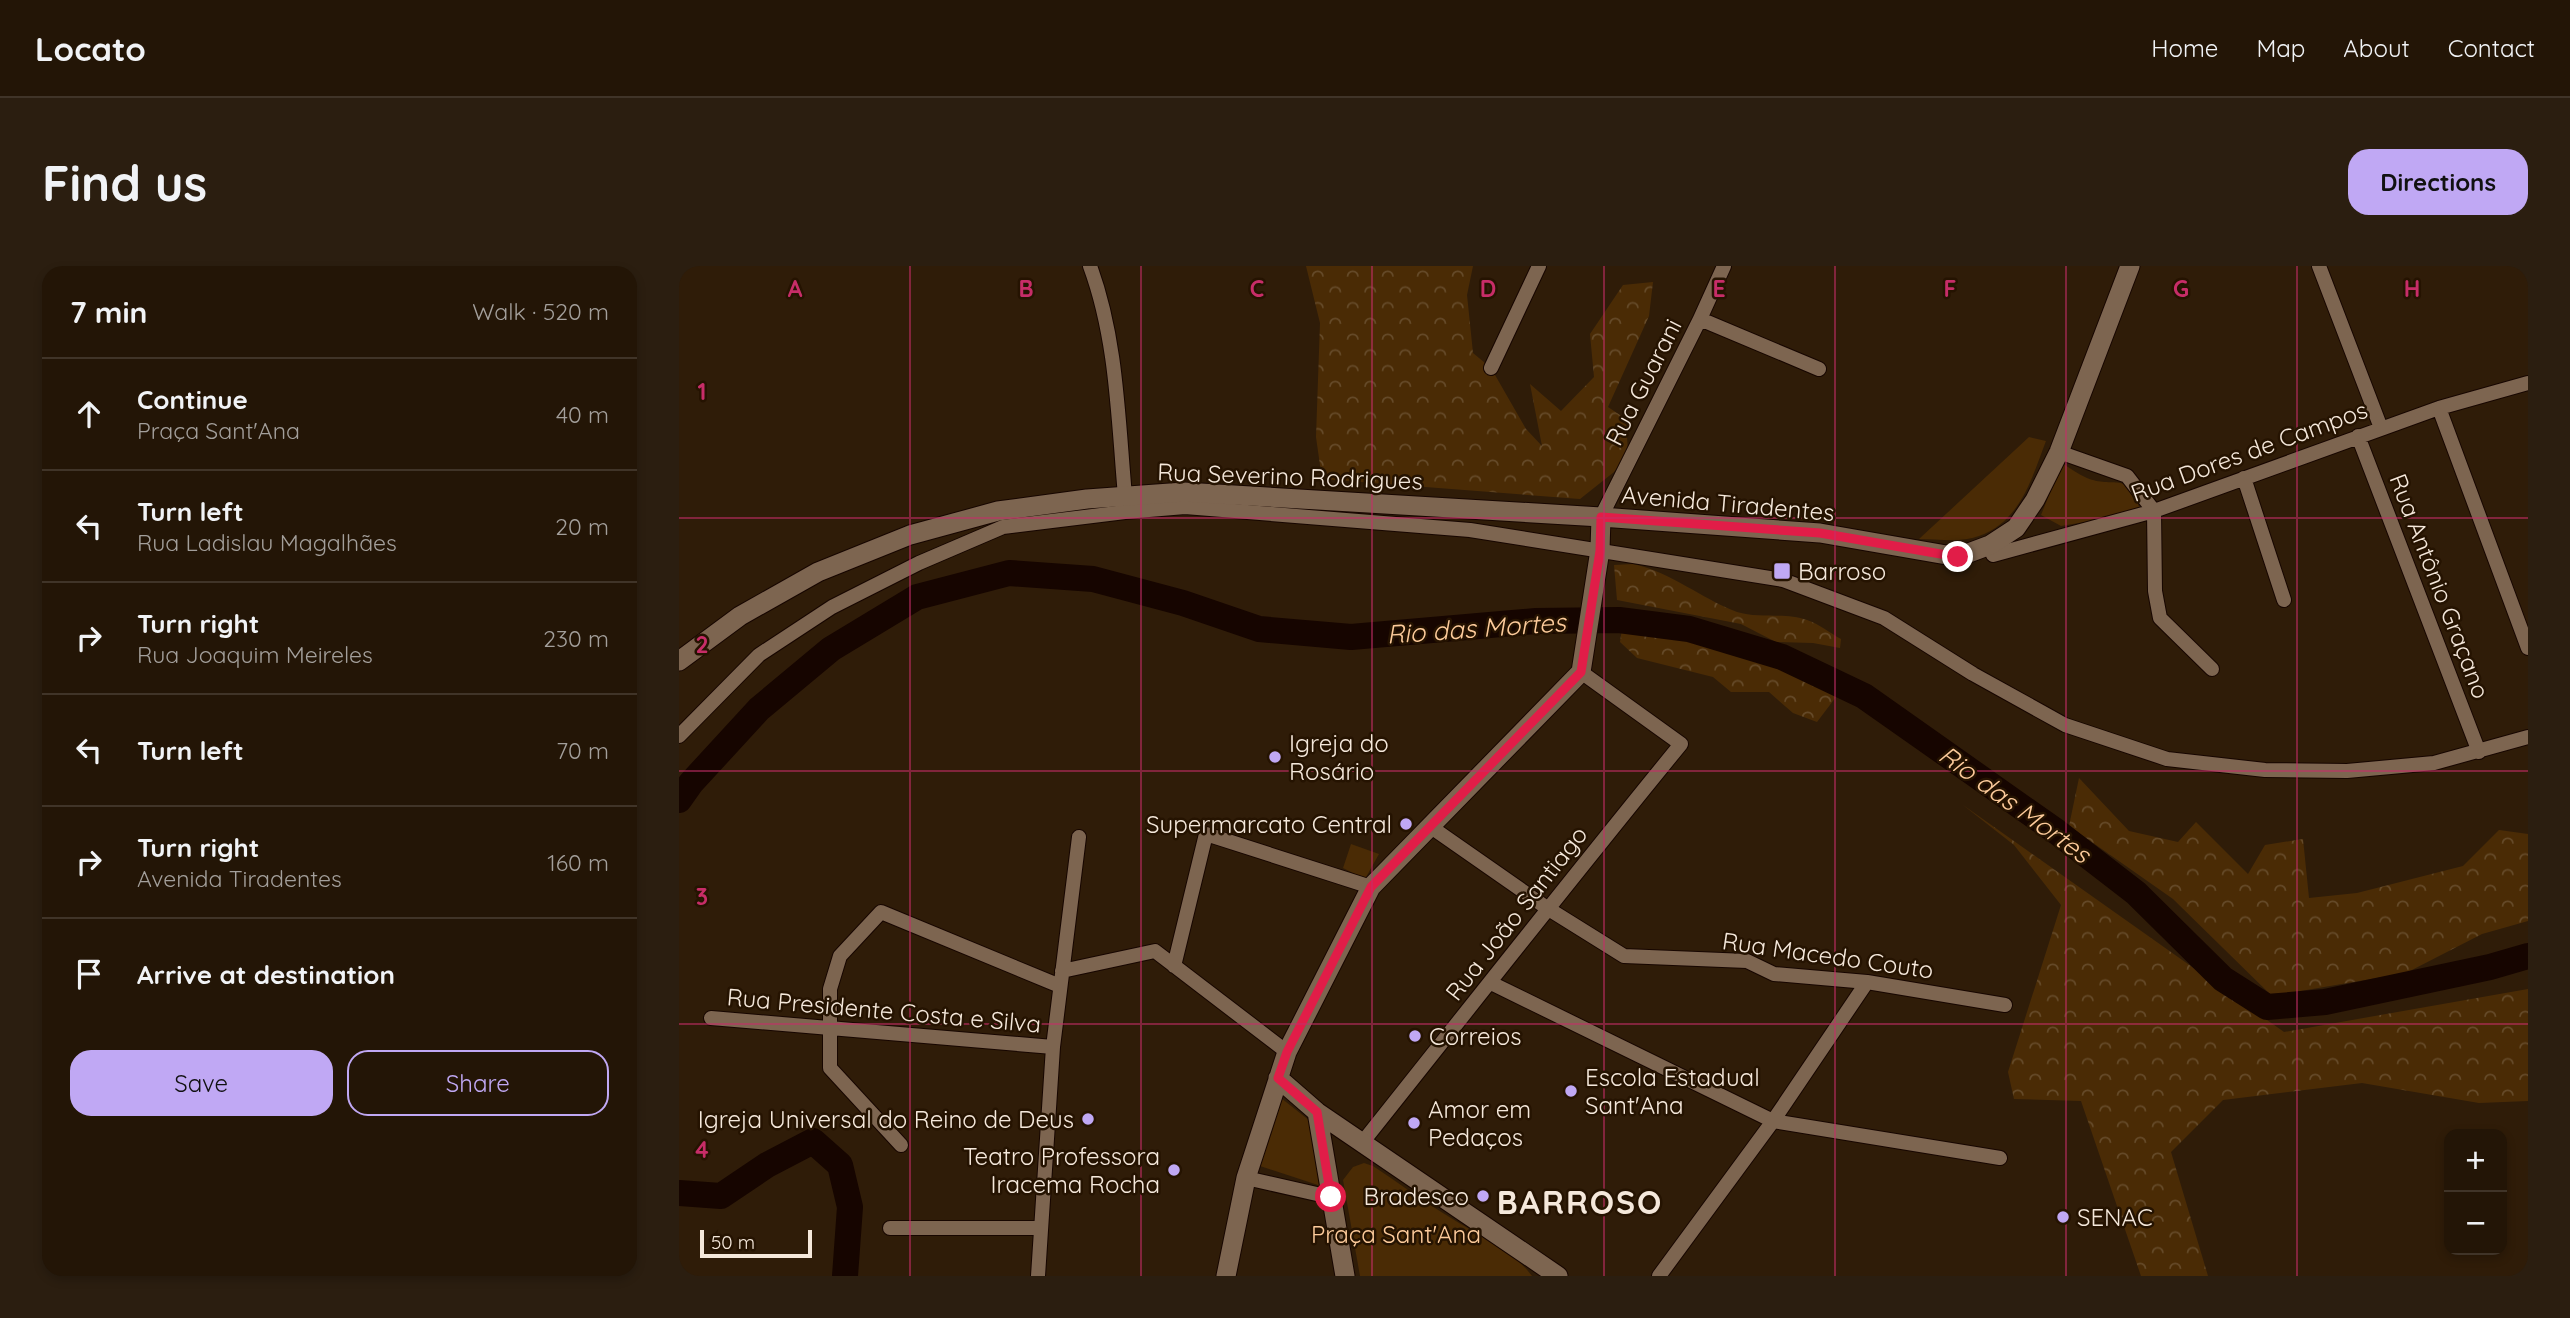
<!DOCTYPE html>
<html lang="en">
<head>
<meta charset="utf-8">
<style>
	body { margin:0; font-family:Quicksand,sans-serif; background:#2b1e10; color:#f1f3f6 }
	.controls { position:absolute; right:21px; bottom:21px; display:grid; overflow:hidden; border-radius:14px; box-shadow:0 4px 10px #0003 }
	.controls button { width:63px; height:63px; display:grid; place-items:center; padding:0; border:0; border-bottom:2px solid #403428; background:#231506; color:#f1f3f6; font:35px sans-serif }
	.scale { position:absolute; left:21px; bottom:18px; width:112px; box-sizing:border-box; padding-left:7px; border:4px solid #f5e8db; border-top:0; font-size:19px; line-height:24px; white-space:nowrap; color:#f5e8db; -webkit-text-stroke:5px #251301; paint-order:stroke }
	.stop { position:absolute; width:21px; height:21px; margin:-16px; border:5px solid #e11d48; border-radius:50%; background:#fff }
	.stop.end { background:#e11d48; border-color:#fff; box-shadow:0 2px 7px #0008 }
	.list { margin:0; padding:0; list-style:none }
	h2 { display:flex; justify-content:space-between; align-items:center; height:91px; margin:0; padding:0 28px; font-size:30px }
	h2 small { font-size:23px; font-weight:400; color:#a39f9b }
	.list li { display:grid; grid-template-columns:46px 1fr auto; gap:21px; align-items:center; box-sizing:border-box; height:112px; padding:0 28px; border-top:2px solid #403428 }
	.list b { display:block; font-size:26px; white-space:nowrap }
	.list p { margin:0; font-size:23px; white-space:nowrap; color:#a39f9b }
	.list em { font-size:23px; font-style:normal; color:#a39f9b }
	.actions { display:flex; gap:14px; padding:21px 28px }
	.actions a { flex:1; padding:16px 0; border:2px solid #c0a8f4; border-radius:21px; text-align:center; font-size:24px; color:#c0a8f4 }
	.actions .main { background:#c0a8f4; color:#111 }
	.icon { flex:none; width:38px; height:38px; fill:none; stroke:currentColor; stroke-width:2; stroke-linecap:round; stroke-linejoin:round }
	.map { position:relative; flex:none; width:1849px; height:1010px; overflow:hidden; border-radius:21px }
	header { display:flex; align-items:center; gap:42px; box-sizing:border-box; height:98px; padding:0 35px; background:#231506; border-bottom:2px solid #403428 }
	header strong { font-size:33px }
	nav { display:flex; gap:38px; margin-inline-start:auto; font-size:24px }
	.intro { display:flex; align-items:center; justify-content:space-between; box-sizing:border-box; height:168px; padding:0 42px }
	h1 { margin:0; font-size:49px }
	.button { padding:18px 32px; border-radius:21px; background:#c0a8f4; color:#111; font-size:24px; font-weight:700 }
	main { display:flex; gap:42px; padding:0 42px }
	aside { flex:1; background:#231506; border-radius:21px; box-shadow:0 4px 10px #0003 }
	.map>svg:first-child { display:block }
	.green { fill:#4a2b05 }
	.forest { fill:url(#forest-crowns) }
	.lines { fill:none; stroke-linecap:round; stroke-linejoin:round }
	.river { stroke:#160500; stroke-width:26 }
	.street-casing { stroke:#170600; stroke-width:16 }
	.secondary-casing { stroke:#170600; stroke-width:21 }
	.street { stroke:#7d6550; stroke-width:14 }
	.secondary { stroke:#7d6550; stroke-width:19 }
	.route { stroke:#e11d48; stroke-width:9 }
	.grid { fill:none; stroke:#c72d68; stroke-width:2; stroke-opacity:0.55 }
	.poi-dot { fill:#c0a8f4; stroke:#251301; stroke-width:2.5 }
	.labels { text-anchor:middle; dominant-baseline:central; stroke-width:5; stroke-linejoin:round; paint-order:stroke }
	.street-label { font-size:24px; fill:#f5e8db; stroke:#251301 }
	.poi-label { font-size:24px; fill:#f5e8db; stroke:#251301; text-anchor:start }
	.park-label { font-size:24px; fill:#fdcb9b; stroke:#251301 }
	.water-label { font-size:26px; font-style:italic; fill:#fdcb9b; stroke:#251301 }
	.district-label { font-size:32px; font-weight:bold; letter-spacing:2px; fill:#f5e8db; stroke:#251301 }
	.grid-label { font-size:23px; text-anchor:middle; font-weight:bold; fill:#c72d68; stroke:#251301; stroke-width:5; stroke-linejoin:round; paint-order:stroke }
</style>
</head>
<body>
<header>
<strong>Locato</strong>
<nav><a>Home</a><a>Map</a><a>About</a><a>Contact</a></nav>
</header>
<div class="intro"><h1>Find us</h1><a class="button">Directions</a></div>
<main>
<aside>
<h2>7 min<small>Walk · 520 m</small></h2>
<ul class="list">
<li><svg class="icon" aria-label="ahead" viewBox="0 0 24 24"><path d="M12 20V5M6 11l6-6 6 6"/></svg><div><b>Continue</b><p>Praça Sant'Ana</p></div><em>40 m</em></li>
<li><svg class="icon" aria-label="left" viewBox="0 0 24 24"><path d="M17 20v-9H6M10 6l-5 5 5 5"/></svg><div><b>Turn left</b><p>Rua Ladislau Magalhães</p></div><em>20 m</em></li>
<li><svg class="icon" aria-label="right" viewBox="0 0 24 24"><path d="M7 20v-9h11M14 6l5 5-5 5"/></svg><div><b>Turn right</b><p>Rua Joaquim Meireles</p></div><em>230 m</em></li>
<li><svg class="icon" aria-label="left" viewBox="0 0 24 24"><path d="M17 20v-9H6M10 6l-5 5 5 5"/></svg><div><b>Turn left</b></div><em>70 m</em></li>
<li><svg class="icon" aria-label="right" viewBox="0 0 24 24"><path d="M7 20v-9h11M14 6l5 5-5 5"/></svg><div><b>Turn right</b><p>Avenida Tiradentes</p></div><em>160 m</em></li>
<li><svg class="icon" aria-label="arrive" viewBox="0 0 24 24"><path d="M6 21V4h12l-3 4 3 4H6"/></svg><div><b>Arrive at destination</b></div></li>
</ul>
<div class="actions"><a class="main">Save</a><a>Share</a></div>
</aside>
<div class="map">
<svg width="1849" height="1010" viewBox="0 0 1849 1010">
	<defs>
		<pattern id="forest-crowns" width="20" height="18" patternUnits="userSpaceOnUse" patternTransform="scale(1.75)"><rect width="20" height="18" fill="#4a2b05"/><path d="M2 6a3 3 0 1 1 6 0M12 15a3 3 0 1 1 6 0" fill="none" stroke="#654a29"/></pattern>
	</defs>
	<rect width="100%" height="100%" fill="#2f1c08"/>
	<path class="green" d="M1350,171L1367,175C1353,212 1341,256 1300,270C1282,277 1259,273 1240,273Z
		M1383,197C1391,202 1399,208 1408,212C1434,223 1450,204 1460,241L1442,250L1382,260L1362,249Z
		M672,578L700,588L686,613L664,602Z
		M602,832L631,855L642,920L581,900Z
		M685,897L694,900C720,917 745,936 772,952C800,970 833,983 853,1010H681L664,914L674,901Z"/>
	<path class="forest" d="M627,0H794L788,29L794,87L812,102L847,163L863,180L851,118L882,145L915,111L911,68L944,19L974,16L970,50L929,141L947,153L949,188L935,206L901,233L643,213L637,171L641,57Z
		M954,298C994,307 1021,332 1058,346C1080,353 1107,346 1128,354C1140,358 1151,367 1162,373L1161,382L1134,377L1097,376L1062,358L938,334L935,299Z
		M943,363L1010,372L1123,409L1160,427L1138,456L1114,447L1090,426H1052L1034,411L958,392L941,376Z
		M1400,512L1450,565L1499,576L1517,556L1569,608L1586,579L1624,573L1630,632L1678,627L1784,600L1820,564L1849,568V655L1803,668L1727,707L1593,730L1494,633L1390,560Z
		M1284,539L1605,766L1849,723V835L1800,837L1683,817L1544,834L1492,886L1529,1010H1462L1402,835L1335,833L1329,806L1382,639L1335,579Z"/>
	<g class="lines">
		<path class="river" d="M0,534L12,517L80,443L152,383L238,331L330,307L414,313L504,337L580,363L672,371L857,355L940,354L1010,363L1103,391L1185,430L1378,566L1457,627L1544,713L1588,741L1646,736L1811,701L1849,690
			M0,927L42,930L88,899L134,875L161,899L171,941L166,1010"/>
		<defs>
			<path id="street" d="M411,0C438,73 439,153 446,230
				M1640,0L1702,162
				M1021,53L1140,103
				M812,102L860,0
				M1760,142L1849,382
				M1679,170L1800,486
				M1380,186L1448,210L1475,245
				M1565,212L1605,334
				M1475,245L1476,325L1481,352L1533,403
				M922,251L1021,53L1045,0
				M1311,279L1314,289L1475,245L1760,142L1849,117
				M0,470L80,389L153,341L240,297L324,261L446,246L506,241L791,264L1104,314L1205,352L1294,408L1386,459L1488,493L1586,504L1668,505L1755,497L1849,471
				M752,561L868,642L945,690L1068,695L1095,708L1188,716L1326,739
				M495,700L527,568L692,621
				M383,705L476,685L608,786
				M812,717L1094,855L1321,892
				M32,752L374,781
				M683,877C789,744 894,610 1002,478L902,406
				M222,879L151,802V723L161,690L202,646L381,720
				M567,912L651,931
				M211,962H362
				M359,1010L374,781L400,571
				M980,1010L1094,855L1188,716"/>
			<path id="secondary" d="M0,395L61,350L139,306L231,269L319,245L408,233L505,226L922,251L1141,267L1279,291L1311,279L1337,262L1356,234L1380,186L1451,0
				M599,812L638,846L879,1010
				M638,846L666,1010
				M547,1010L567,912L608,786L692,621L902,406L921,284L922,251"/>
		</defs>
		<use href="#street" class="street-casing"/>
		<use href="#secondary" class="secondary-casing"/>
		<use href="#street" class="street"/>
		<use href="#secondary" class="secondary"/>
	</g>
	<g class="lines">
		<path class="route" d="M652,931L638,846L599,812L608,786L692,621L902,406L921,285L922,251L1141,267L1279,291"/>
	</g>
	<path class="grid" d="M231,0V1010M462,0V1010M693,0V1010M925,0V1010M1156,0V1010M1387,0V1010M1618,0V1010M0,252H1849M0,505H1849M0,758H1849"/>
	<g class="poi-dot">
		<rect x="1094" y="296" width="18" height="18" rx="3.5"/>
		<circle cx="596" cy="491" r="7"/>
		<circle cx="727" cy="558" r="7"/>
		<circle cx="736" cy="770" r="7"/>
		<circle cx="892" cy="825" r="7"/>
		<circle cx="409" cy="853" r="7"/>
		<circle cx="735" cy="857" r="7"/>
		<circle cx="495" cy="904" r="7"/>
		<circle cx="804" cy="930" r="7"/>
		<circle cx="1384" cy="951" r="7"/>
	</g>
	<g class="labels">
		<g class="street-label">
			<text transform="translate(964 116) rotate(-63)">Rua Guarani</text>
			<text transform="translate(1570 185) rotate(-20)">Rua Dores de Campos</text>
			<text transform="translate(611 210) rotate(2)">Rua Severino Rodrigues</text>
			<text transform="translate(1049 237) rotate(5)">Avenida Tiradentes</text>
			<text transform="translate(1761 320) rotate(69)">Rua Antônio Graçano</text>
			<text transform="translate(837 647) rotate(-52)">Rua João Santiago</text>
			<text transform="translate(1149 689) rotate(8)">Rua Macedo Couto</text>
			<text transform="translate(205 744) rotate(5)">Rua Presidente Costa e Silva</text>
		</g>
		<g class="poi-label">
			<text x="1119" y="305">Barroso</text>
			<text x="610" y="477">Igreja do<tspan x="610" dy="28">Rosário</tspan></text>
			<text x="713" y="558" text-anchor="end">Supermarcato Central</text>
			<text x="750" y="770">Correios</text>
			<text x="906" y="811">Escola Estadual<tspan x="906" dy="28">Sant'Ana</tspan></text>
			<text x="749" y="843">Amor em<tspan x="749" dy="28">Pedaços</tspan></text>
			<text x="395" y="853" text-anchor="end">Igreja Universal do Reino de Deus</text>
			<text x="481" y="890" text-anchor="end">Teatro Professora<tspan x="481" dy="28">Iracema Rocha</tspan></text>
			<text x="790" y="930" text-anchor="end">Bradesco</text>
			<text x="1398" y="951">SENAC</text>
		</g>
		<g class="park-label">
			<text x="717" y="968">Praça Sant'Ana</text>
		</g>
		<g class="water-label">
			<text transform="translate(797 362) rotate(-4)">Rio das Mortes</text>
			<text transform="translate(1336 538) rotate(36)">Rio das Mortes</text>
		</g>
		<g class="district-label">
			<text x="901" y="936">BARROSO</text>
		</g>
	</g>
	<g class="grid-label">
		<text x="116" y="31">A</text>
		<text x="347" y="31">B</text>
		<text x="578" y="31">C</text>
		<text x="809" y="31">D</text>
		<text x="1040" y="31">E</text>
		<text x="1271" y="31">F</text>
		<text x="1502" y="31">G</text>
		<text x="1733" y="31">H</text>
		<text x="23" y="134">1</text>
		<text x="23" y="387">2</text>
		<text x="23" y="639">3</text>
		<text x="23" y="892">4</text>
	</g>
</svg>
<div class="controls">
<button>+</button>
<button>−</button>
</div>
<div class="scale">50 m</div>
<div class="stop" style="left:652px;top:931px"></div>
<div class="stop end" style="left:1279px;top:291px"></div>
</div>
</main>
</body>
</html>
